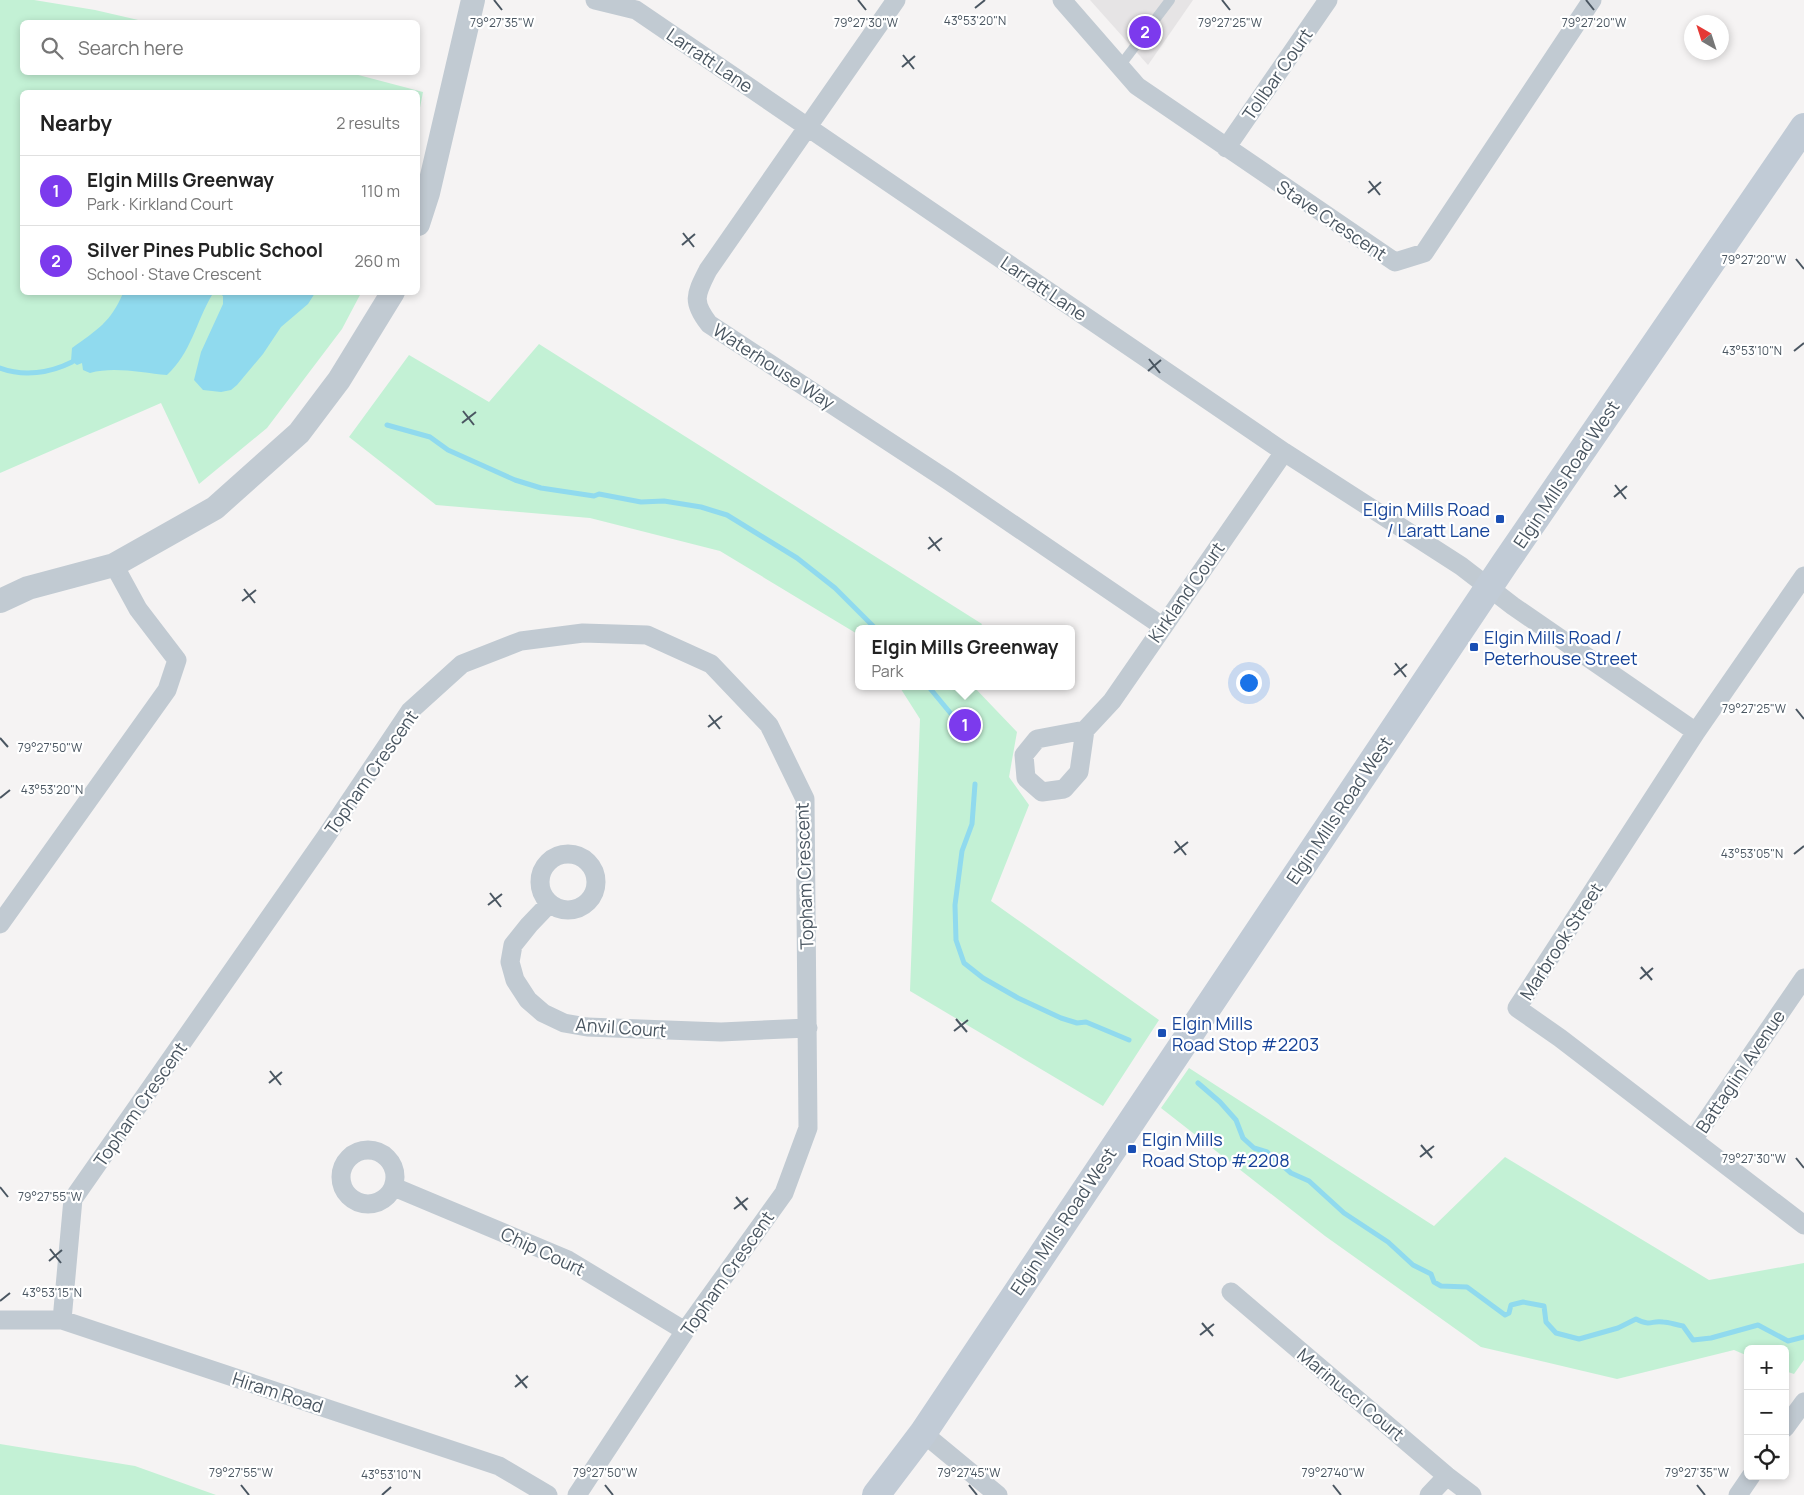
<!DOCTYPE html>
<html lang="en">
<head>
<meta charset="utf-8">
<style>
	body { margin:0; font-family:Manrope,sans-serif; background:#f6f6f6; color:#222 }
	.controls { position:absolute; right:15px; bottom:15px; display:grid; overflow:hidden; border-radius:8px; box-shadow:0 2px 8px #0003 }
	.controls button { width:45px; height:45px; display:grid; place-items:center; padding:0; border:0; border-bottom:1px solid #e0e0e0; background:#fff; color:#222; font:25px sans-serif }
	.compass { position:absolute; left:1684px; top:15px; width:45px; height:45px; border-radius:50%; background:#fff; box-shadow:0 2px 8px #0003; rotate:321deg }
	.you { position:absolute; left:1248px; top:682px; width:18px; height:18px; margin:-12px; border:4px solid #fff; border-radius:50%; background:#1a73e8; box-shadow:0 0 0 8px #1a73e833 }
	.badge { display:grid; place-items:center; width:32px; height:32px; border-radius:50%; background:#7c3aed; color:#fff; font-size:16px; font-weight:700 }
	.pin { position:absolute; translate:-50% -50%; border:2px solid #fff; box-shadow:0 1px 5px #0006 }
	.popup { position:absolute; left:855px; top:625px; width:220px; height:65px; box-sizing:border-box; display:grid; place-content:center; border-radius:8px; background:#fff; filter:drop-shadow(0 1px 4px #0005); font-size:16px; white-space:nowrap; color:#767676 }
	.popup b { font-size:19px; color:#222 }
	.popup::after { content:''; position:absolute; left:50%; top:100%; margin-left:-10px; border:10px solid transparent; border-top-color:#fff }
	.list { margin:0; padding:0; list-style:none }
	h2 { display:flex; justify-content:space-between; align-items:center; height:65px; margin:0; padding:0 20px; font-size:21px }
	h2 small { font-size:16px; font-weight:400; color:#767676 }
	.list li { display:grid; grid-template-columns:32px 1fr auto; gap:15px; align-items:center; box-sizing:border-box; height:70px; padding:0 20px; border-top:1px solid #e0e0e0 }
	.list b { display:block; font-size:19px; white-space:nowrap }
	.list p { margin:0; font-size:16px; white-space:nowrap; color:#767676 }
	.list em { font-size:16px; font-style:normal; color:#767676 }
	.icon { flex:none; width:28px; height:28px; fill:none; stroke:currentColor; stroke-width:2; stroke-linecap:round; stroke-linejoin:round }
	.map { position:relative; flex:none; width:1804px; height:1495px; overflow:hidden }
	.search { position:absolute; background:#fff; box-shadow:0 2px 8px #0003; left:20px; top:20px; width:400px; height:55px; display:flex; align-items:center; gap:12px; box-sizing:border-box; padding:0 18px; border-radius:8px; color:#767676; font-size:19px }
	.panel { position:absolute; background:#fff; box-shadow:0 2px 8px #0003; left:20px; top:90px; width:400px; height:205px; border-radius:8px }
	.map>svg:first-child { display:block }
	.education { fill:#e6e4e5 }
	.green { fill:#c3f1d5 }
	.water { fill:#90daee }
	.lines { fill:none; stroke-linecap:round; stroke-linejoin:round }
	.stream { stroke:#90daee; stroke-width:5 }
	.service { stroke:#c1cad2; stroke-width:10 }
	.minor { stroke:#c1cad2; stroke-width:19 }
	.tertiary { stroke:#c1cad2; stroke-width:24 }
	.secondary { stroke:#c1cbd6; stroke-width:28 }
	.ticks { fill:none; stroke:#4a5661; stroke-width:2 }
	.transit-dot { fill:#1a4fb4; stroke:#fff; stroke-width:2 }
	.labels { text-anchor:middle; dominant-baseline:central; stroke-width:4.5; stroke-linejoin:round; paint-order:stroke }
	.street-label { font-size:18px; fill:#4a5661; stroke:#fff }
	.transit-label { font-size:18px; fill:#164399; stroke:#fff; text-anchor:start }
	.ticks-label { font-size:12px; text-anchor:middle; fill:#4a5661; stroke:#fff; stroke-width:4.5; stroke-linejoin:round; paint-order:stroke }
</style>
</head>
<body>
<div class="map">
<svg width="1804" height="1495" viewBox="0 0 1804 1495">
	<rect width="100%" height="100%" fill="#f5f3f3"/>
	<path class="education" d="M1090,0H1193L1148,65Z"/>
	<path class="green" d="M0,0H34L95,10L147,22H22V72H347L423,92L418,118V92H22V292L361,293L342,329L267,428L199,484L161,403L0,473Z
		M539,344L982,624L979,629H859V635L720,551L590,518L436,505L349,437L409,355L489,402Z
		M899,686H973L1017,732L1009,777L1029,805L991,901L1159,1020L1103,1106L910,991L920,719Z
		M1189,1068L1434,1226L1505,1157L1709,1280L1804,1263V1360L1794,1374L1785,1371V1349H1748V1356L1734,1350L1617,1379L1481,1347L1325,1236L1161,1108Z
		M0,1444L135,1466L216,1495H0Z"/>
	<path class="water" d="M123,293V292L218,293L212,295C196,322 191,353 167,375C143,373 114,366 90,373L83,370L82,363L77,365L71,361L72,348C97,330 111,322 123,293Z
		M219,293H315L308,304L281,327L263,354L237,385L231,390L221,392L203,390L194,380L201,352L223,304V296Z"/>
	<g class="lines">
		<path class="stream" d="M0,368C24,377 50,373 72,362
			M387,425L430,437L448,450L515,480L541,488L594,496L599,494L641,502L664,501L701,507L727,515L797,558L835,588L876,629
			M928,686L957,721L965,740
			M975,784L972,824L962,851L955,905L956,940L964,963L983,978L1018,998L1061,1018L1077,1023L1086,1022L1129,1040
			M1198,1083L1220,1102L1236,1120L1243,1138L1254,1148L1267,1152L1291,1173L1309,1181L1344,1213L1388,1242L1413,1265L1431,1274L1434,1282L1441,1286L1467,1287L1505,1315L1509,1313L1511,1305L1523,1302L1544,1306L1546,1322L1556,1333L1579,1339L1618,1328L1636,1319C1651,1327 1651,1320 1663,1322C1669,1322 1676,1325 1683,1326L1693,1340L1711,1338L1758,1325L1788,1341L1804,1337"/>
		<path class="service" d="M1120,66L1170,0"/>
		<path class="minor" d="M595,0L636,10L1284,452L1461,566L1513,606L1696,732
			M896,0L708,270C696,294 691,301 709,324L949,481L1162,626
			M1062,0L1137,86L1395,262L1424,253L1592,0
			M1226,148L1328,0
			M1804,576L1696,732L1517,1008L1560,1038L1804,1225
			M1085,730L1079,772L1064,789L1042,792L1026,778L1024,755L1037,739L1085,730L1112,701L1284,452
			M540 882a28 28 0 1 1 56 0a28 28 0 1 1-56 0Z
			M550,903L529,925L513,945L510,962L515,980L528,1000L543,1013L564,1023L587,1027L721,1032L808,1028
			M0,924L167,690L177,660L138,609L114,565
			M1693,1140L1804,978
			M341 1177a27 27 0 1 1 54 0a27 27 0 1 1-54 0Z
			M394,1187L568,1260L685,1331
			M1231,1292L1447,1476L1472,1495
			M0,1320H62L499,1466L548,1495
			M62,1320L73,1199L325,838L410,711L462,664L521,641L583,633L647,635L711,664L769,725L805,799L808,1128L784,1193L685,1331L577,1495
			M1785,1428L1804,1402
			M923,1433L998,1495
			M1429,1495L1447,1476
			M1738,1495L1751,1476"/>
		<path class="tertiary" d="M418,224L428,193L473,0
			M0,601L28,588L114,565L215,508L299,433L339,380L393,292"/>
		<path class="secondary" d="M876,1495L923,1433L1505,563L1804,127"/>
	</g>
	<path class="ticks" d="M494,0L502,10M858,0L866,10M1222,0L1230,10M1586,0L1594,10M975,8L985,0M903,55L914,69M902,67L915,56M1369,181L1380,195M1368,193L1381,182M683,233L694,247M682,245L695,234M1796,259L1804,269M1794,351L1804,343M1149,359L1160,373M1148,371L1161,360M463,411L474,425M462,423L476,412M1615,485L1626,499M1614,497L1627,486M929,537L940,551M928,549L942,538M244,589L255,603M242,601L256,590M1395,663L1406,677M1394,675L1407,664M1796,709L1804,719M709,715L720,729M708,727L722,716M0,738L8,747M0,798L10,790M1175,841L1186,855M1174,853L1188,842M1794,854L1804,846M490,893L501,907M488,905L502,894M1641,967L1652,980M1640,979L1653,968M956,1019L967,1032M954,1031L968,1020M270,1071L281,1085M269,1083L282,1072M1421,1145L1432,1158M1420,1157L1434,1146M1796,1158L1804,1168M0,1187L8,1197M736,1197L747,1210M734,1209L748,1198M50,1249L61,1263M49,1261L62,1250M0,1301L10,1293M1202,1323L1213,1336M1200,1335L1214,1324M516,1375L527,1388M515,1387L528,1376M241,1485L249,1495M605,1485L613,1495M969,1485L977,1495M1333,1485L1341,1495M1697,1485L1705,1495M382,1495L391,1487"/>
	<g class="transit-dot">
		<rect x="1495" y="514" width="10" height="10" rx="2.5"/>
		<rect x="1469" y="642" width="10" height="10" rx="2.5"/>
		<rect x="1157" y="1028" width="10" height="10" rx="2.5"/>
		<rect x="1127" y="1144" width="10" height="10" rx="2.5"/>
	</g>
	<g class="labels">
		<g class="street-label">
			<text transform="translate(710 60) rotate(34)">Larratt Lane</text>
			<text transform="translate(1277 74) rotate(-55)">Tollbar Court</text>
			<text transform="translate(1332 220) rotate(34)">Stave Crescent</text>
			<text transform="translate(1044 288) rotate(34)">Larratt Lane</text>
			<text transform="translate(774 366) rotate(33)">Waterhouse Way</text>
			<text transform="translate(1566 474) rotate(-56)">Elgin Mills Road West</text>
			<text transform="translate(1186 592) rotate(-55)">Kirkland Court</text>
			<text transform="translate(371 772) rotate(-55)">Topham Crescent</text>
			<text transform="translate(1339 810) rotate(-56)">Elgin Mills Road West</text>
			<text transform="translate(804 876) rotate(-92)">Topham Crescent</text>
			<text transform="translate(1561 941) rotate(-57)">Marbrook Street</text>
			<text transform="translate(621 1027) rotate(4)">Anvil Court</text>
			<text transform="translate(1740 1071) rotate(-56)">Battaglini Avenue</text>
			<text transform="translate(140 1104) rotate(-55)">Topham Crescent</text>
			<text transform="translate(1063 1221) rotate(-56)">Elgin Mills Road West</text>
			<text transform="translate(543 1251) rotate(25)">Chip Court</text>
			<text transform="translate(727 1273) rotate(-55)">Topham Crescent</text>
			<text transform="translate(278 1392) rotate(18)">Hiram Road</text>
			<text transform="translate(1351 1394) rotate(40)">Marinucci Court</text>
		</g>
		<g class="transit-label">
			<text x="1490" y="509" text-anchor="end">Elgin Mills Road<tspan x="1490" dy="21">/ Laratt Lane</tspan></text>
			<text x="1484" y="637">Elgin Mills Road /<tspan x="1484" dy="21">Peterhouse Street</tspan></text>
			<text x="1172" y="1023">Elgin Mills<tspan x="1172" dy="21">Road Stop #2203</tspan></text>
			<text x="1142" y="1139">Elgin Mills<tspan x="1142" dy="21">Road Stop #2208</tspan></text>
		</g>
	</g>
	<g class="ticks-label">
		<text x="975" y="25">43°53'20"N</text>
		<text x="866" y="27">79°27'30"W</text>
		<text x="502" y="27">79°27'35"W</text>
		<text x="1230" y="27">79°27'25"W</text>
		<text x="1594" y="27">79°27'20"W</text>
		<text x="1754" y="264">79°27'20"W</text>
		<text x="1752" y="355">43°53'10"N</text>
		<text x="1754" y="713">79°27'25"W</text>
		<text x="50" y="752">79°27'50"W</text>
		<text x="52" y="794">43°53'20"N</text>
		<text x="1752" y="858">43°53'05"N</text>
		<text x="1754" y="1163">79°27'30"W</text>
		<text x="50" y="1201">79°27'55"W</text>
		<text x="52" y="1297">43°53'15"N</text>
		<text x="241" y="1477">79°27'55"W</text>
		<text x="605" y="1477">79°27'50"W</text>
		<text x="969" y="1477">79°27'45"W</text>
		<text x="1333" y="1477">79°27'40"W</text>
		<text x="1697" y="1477">79°27'35"W</text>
		<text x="391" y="1479">43°53'10"N</text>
	</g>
</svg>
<div class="controls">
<button>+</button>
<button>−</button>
<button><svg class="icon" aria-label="locate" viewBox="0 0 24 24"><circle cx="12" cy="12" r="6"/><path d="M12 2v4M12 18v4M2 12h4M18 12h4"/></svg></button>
</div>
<svg class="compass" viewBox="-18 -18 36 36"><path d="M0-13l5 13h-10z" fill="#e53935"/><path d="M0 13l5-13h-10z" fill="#767676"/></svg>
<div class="you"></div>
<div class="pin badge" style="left:965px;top:725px">1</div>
<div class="popup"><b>Elgin Mills Greenway</b>Park</div>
<div class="pin badge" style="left:1145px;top:32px">2</div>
<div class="search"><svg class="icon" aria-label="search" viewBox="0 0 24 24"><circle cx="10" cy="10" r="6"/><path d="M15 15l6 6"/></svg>Search here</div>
<section class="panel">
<h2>Nearby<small>2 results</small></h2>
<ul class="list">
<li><span class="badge">1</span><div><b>Elgin Mills Greenway</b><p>Park · Kirkland Court</p></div><em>110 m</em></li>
<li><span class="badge">2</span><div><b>Silver Pines Public School</b><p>School · Stave Crescent</p></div><em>260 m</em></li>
</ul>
</section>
</div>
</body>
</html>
